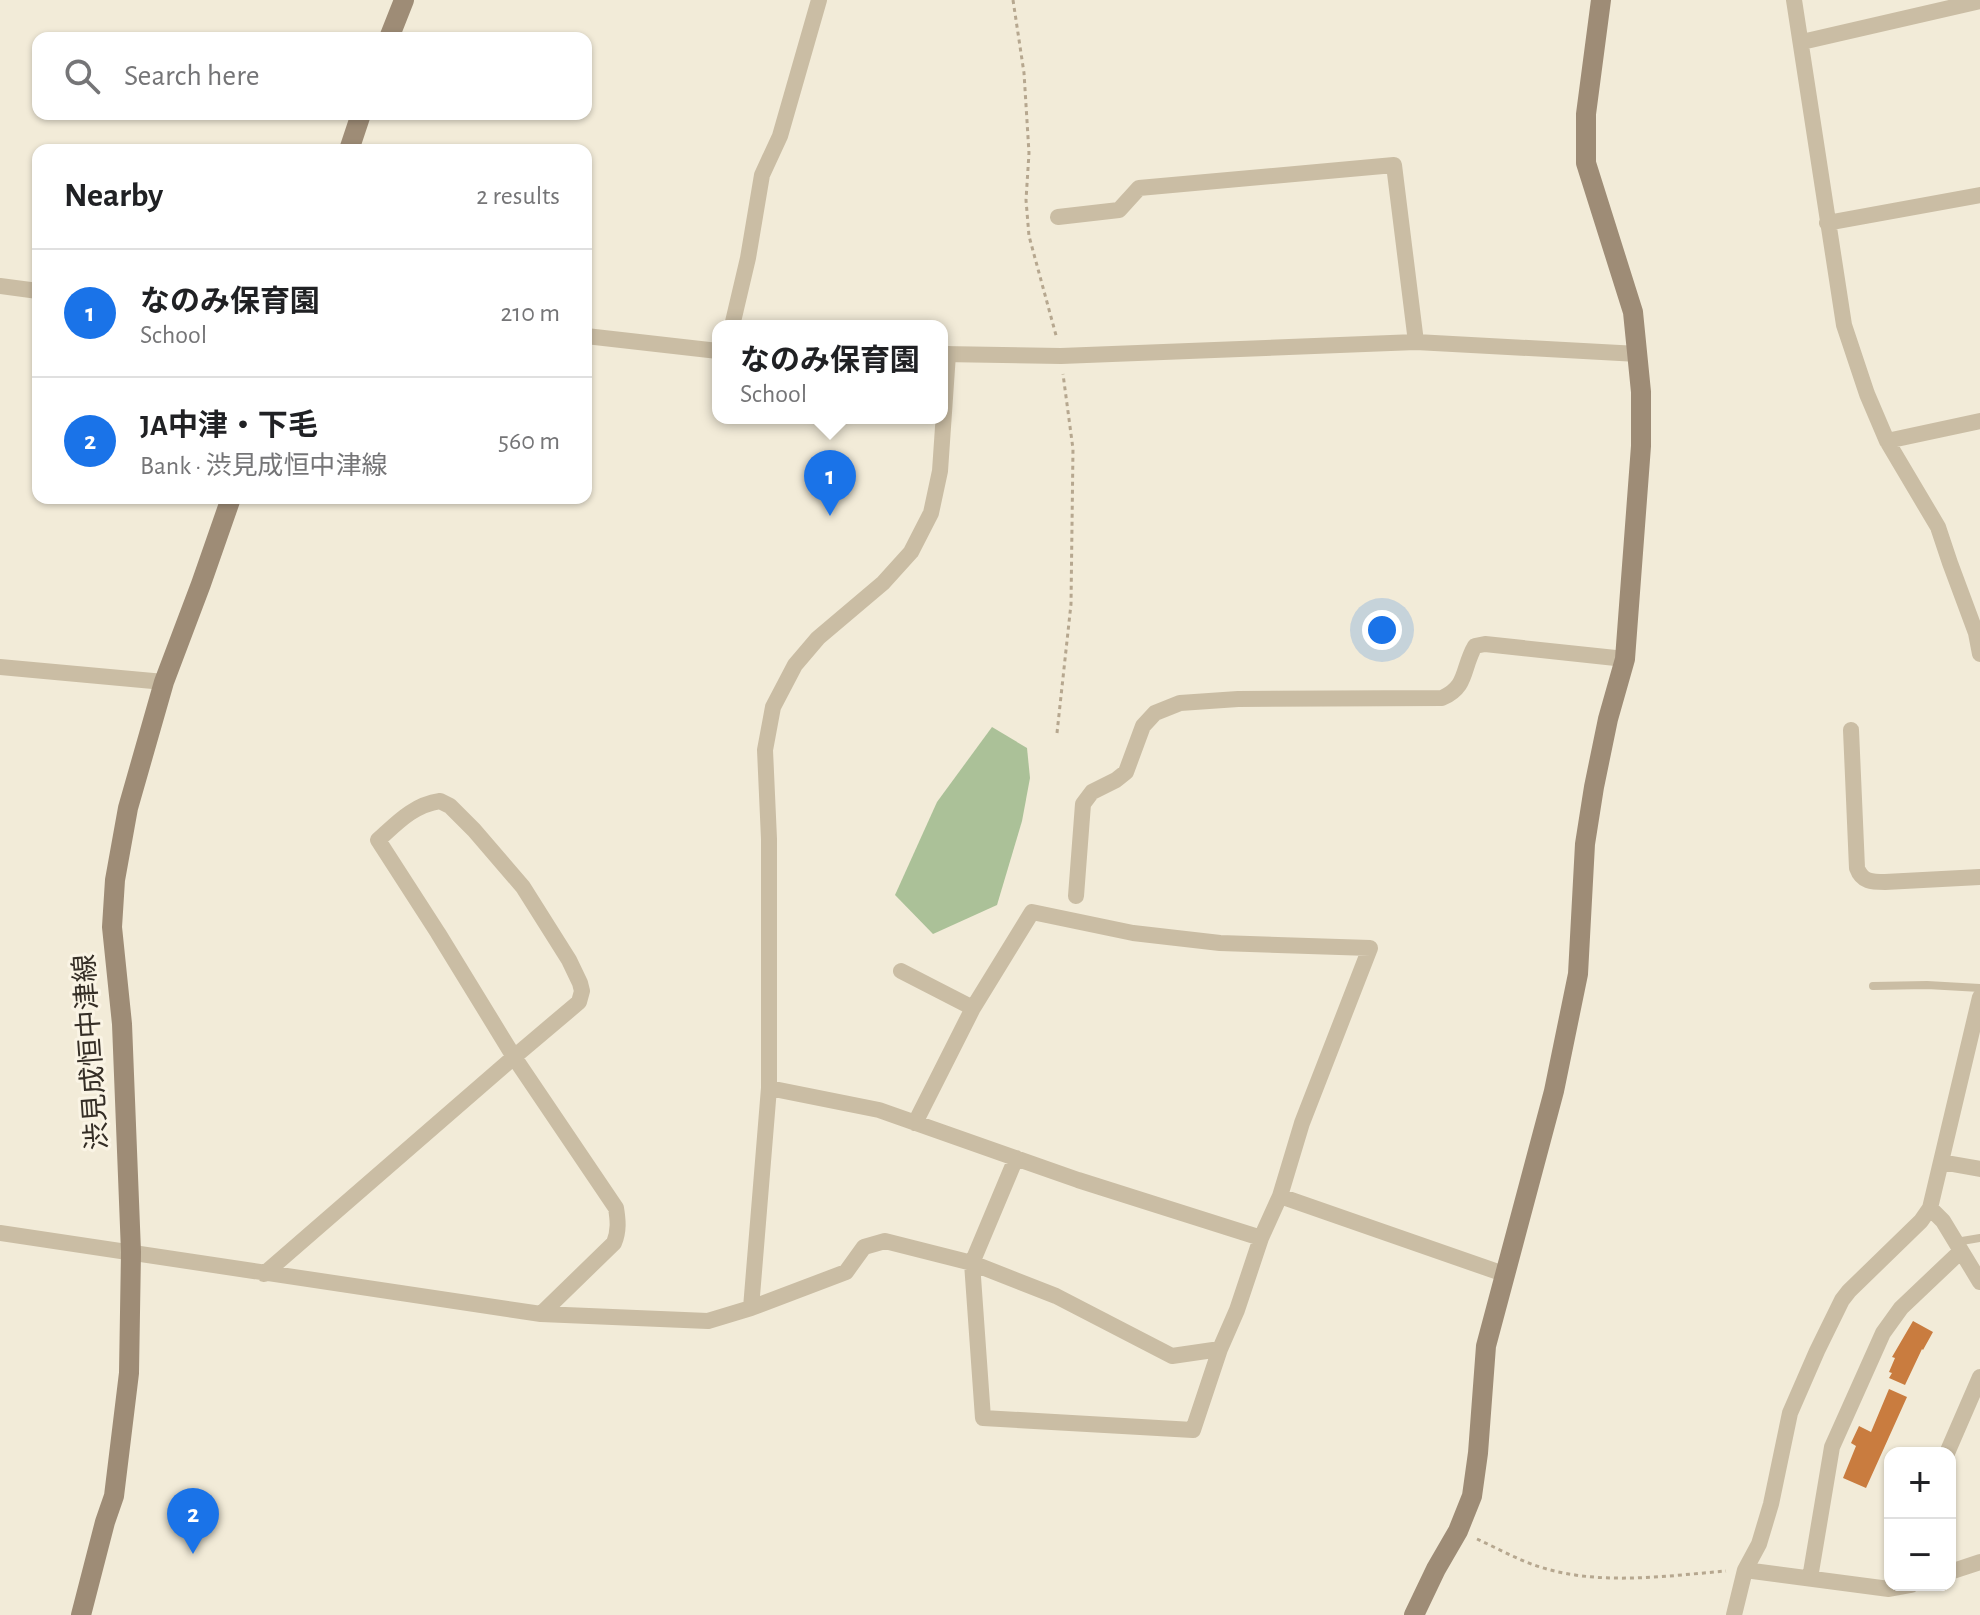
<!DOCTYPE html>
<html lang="en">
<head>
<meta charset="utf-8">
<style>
	body { margin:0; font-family:"Alegreya Sans","Noto Sans JP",sans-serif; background:#f6f6f6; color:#202124 }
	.controls { position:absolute; right:24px; bottom:24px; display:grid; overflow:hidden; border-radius:16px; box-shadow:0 2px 6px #0004 }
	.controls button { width:72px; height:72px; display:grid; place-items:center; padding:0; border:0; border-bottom:2px solid #e0e0e0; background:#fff; color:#202124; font:40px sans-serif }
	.you { position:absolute; left:1382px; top:630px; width:28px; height:28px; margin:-20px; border:6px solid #fff; border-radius:50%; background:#1a73e8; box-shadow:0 0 0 12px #1a73e833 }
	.badge { display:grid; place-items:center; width:52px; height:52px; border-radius:50%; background:#1a73e8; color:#fff; font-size:26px; font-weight:700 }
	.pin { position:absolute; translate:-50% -66px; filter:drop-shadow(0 2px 4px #0008) }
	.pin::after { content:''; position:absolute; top:42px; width:28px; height:24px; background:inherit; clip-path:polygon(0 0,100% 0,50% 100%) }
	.popup { position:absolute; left:712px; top:320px; width:236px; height:104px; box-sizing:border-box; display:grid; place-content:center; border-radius:16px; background:#fff; filter:drop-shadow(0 2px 6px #0005); font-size:26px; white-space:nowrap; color:#757577 }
	.popup b { font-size:30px; color:#202124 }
	.popup::after { content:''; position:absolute; left:50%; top:100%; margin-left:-16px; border:16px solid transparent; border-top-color:#fff }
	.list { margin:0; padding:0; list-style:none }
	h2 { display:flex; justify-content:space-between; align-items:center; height:104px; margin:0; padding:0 32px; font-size:34px }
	h2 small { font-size:26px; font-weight:400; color:#757577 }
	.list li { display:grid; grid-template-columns:52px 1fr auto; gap:24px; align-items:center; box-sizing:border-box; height:128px; padding:0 32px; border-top:2px solid #e0e0e0 }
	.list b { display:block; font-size:30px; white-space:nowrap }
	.list p { margin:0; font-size:26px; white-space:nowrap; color:#757577 }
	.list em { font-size:26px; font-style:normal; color:#757577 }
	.icon { flex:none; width:44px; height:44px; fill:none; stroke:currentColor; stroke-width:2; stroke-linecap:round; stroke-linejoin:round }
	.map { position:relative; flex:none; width:1980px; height:1615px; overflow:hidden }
	.search { position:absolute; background:#fff; box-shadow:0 2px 6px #0004; left:32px; top:32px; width:560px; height:88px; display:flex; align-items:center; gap:20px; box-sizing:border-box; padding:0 28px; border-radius:16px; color:#757577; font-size:30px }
	.panel { position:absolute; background:#fff; box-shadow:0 2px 6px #0004; left:32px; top:144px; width:560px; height:360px; border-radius:16px }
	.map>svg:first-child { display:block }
	.green { fill:#abc198 }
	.building { fill:#c97c3f }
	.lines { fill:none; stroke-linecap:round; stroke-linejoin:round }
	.path { stroke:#b6a78f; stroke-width:3; stroke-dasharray:4 4; stroke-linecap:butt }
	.lane { stroke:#cabda4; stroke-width:8 }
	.street { stroke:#cabda4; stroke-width:16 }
	.secondary { stroke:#9e8c76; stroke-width:20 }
	.labels { text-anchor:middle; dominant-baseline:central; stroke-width:6; stroke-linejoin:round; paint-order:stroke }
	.street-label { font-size:28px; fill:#352e26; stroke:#faf4e5 }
</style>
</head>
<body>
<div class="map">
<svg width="1980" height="1615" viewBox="0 0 1980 1615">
	<rect width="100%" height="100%" fill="#f2ebd8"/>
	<path class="green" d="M992,727L1027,748L1030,778L1022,821L997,905L933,934L895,895L937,802Z"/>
	<path class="building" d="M1913,1321L1933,1332L1923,1350L1922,1349L1905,1385L1889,1378L1892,1373L1889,1372L1895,1358L1892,1357Z
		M1889,1389L1907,1397L1866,1488L1843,1478L1856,1446L1851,1443L1859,1426L1871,1432Z"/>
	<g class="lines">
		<path class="path" d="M1013,0L1024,73L1029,153L1026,200L1029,236L1057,339
			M1057,733L1071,604L1073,449L1063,374
			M1477,1539C1497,1548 1518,1560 1540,1567C1600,1586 1665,1576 1726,1571"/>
		<path class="lane" d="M1873,986L1927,985L1980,988
			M1956,1242L1980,1238"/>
		<path class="street" d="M1794,0L1844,325L1867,394L1887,441L1938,527L1950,563L1976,633L1980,654
			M1802,42L1980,1
			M1058,217L1119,210L1139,188L1394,165L1416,342
			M1827,223L1980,195
			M0,286L38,291
			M732,326L748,258L762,175L780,136L819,0
			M586,336L718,351
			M942,354L1061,356L1416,342L1638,354
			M1887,441L1980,421
			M0,667L164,682
			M1851,730L1857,868C1862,882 1872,882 1885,882L1980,877
			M440,801L450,806L474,830L523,887L569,960L580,983L582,991L579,1002L514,1057L438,933L378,840C397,823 413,805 440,801Z
			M1076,896L1083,804L1092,792L1116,780L1126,772L1143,726L1155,713L1180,703L1238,699L1442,698C1468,687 1462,668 1475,646L1485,644L1625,659
			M901,971L973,1008
			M769,1088L879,1110L1078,1180L1261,1238
			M915,1123L973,1008L1032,912L1133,933L1220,943L1370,948L1302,1123L1280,1196L1261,1238L1237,1310L1220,1349L1193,1430L983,1418L972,1263L1016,1158
			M1941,1162L1980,1169
			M1280,1196L1504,1274
			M1930,1208L1943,1221L1980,1282
			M0,1233L541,1314L708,1321L751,1308L846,1272L864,1247L885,1241L972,1263L1056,1296L1172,1356L1220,1349
			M264,1274L514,1057L616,1208C618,1220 619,1231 614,1243L541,1314
			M751,1308L769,1088V839L765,750L773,707L795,665L818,638L883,583L911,552L931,513L940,471L948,354
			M1947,1453L1980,1377
			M1745,1570L1889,1589L1911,1585
			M1950,1572L1980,1562
			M1810,1578L1832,1447L1883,1333L1901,1308L1961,1251
			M1734,1615L1745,1570L1759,1544L1771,1504L1790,1413L1817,1351L1842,1300L1849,1291L1921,1221L1930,1208L1980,997"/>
		<path class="secondary" d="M389,38L404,0
			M349,150L361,114
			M81,1615L105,1522L114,1496L129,1373L131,1252L122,1024L112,927L115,880L128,808L164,682L201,584L231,498
			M1414,1615L1436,1569L1458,1531L1472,1496L1478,1453L1486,1346L1554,1091L1578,974L1585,844L1594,787L1608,719L1625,659L1641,446V392L1633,312L1586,163V114L1601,0"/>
	</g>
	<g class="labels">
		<g class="street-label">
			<text transform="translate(92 1052) rotate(-94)">渋見成恒中津線</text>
		</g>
	</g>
</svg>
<div class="controls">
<button>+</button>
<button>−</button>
</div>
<div class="you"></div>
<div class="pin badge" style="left:830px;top:516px">1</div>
<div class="popup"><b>なのみ保育園</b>School</div>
<div class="pin badge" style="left:193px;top:1554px">2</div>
<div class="search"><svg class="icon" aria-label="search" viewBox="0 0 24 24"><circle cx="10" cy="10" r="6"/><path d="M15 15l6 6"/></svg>Search here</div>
<section class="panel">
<h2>Nearby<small>2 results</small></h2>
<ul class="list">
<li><span class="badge">1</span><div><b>なのみ保育園</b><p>School</p></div><em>210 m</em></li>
<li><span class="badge">2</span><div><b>JA中津・下毛</b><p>Bank · 渋見成恒中津線</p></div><em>560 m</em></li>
</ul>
</section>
</div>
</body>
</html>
